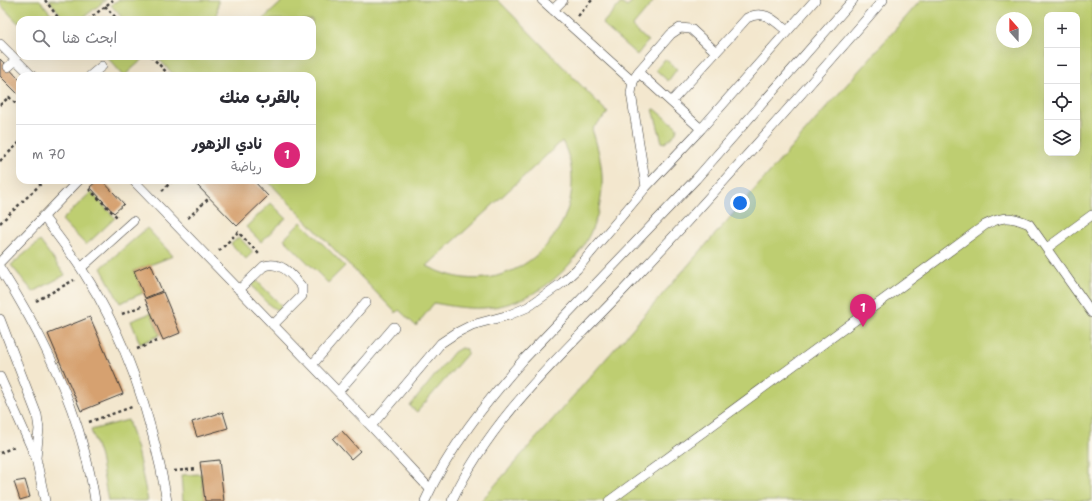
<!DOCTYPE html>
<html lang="ar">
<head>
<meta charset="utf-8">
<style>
	body { margin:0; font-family:"Shantell Sans","Playpen Sans Arabic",sans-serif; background:#f2f2f3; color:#2b2b33; direction:rtl }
	.controls { position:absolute; right:12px; top:12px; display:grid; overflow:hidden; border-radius:8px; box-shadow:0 4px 16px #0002 }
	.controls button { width:36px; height:36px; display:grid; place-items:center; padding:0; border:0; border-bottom:1px solid #e1e1e2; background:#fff; color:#2b2b33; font:20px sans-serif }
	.compass { position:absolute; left:996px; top:12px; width:36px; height:36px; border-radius:50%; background:#fff; box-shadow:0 4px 16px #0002; rotate:339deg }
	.you { position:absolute; left:740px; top:203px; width:14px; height:14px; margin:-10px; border:3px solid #fff; border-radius:50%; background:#1a73e8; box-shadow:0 0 0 6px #1a73e833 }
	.badge { display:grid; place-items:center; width:26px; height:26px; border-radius:50%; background:#db2777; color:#fff; font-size:13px; font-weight:700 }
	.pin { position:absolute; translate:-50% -33px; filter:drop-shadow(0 1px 2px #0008) }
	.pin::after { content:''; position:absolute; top:21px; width:14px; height:12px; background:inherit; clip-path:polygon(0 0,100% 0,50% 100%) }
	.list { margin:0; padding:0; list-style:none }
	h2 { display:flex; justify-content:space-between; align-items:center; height:52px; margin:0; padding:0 16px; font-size:17px }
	h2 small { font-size:13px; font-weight:400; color:#7c7c81 }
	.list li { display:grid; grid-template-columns:26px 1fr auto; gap:12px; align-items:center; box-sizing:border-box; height:60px; padding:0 16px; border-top:1px solid #e1e1e2 }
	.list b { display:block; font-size:15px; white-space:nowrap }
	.list p { margin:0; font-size:13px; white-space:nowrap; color:#7c7c81 }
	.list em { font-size:13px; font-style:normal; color:#7c7c81 }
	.icon { flex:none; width:22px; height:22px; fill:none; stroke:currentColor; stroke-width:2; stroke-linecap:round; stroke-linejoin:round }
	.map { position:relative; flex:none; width:1092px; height:501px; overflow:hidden; direction:ltr }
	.search { position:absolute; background:#fff; box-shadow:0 4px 16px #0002; left:16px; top:16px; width:300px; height:44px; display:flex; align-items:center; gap:10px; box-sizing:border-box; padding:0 14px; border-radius:12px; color:#7c7c81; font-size:15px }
	.panel { position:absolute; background:#fff; box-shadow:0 4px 16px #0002; left:16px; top:72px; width:300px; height:112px; border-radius:12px; direction:rtl }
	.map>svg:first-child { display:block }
	.green { fill:#bece71; stroke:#6d7546; fill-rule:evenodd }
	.building { fill:#d6a16f }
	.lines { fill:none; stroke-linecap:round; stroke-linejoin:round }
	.lane-casing { stroke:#3c3a37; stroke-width:10 }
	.path { stroke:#3c3a37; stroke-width:2.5; stroke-dasharray:3 3; stroke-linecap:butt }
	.lane { stroke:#fff; stroke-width:9 }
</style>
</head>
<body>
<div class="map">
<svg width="1092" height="501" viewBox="0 0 1092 501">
	<rect width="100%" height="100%" fill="#fbf7ec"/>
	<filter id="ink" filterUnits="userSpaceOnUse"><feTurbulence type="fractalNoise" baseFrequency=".025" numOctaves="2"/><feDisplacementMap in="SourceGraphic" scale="8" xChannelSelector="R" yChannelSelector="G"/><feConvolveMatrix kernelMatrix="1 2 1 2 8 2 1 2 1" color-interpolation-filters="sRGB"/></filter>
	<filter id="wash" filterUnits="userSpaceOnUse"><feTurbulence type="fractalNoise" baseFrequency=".012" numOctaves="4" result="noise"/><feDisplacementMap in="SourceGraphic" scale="16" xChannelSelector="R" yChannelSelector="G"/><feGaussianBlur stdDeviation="0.9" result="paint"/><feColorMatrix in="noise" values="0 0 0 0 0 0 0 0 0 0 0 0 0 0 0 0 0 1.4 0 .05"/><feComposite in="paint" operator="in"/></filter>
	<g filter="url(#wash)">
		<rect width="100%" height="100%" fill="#f3e7ce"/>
		<path class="green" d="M0,0H40L56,20H20V25L0,4Z
			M49,0H106L80,20H65Z
			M118,0H218L217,20H124L111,5Z
			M284,0H498L608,113L592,129C598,148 603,166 602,186C600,248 545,305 483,308C466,309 451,306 434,303L416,326L399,310L396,313L267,180H312V76H175L156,56H312V20H262ZM562,141C593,199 548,270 486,278C465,281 445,275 427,266Z
			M633,0H651L653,2L632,27L648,41L637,55L602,24L621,3L627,7Z
			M921,0H1092V501H481ZM1047,15H1077V153H1047ZM1002,18H1026V42H1002Z
			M106,56H142L144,58L124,76Z
			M665,59L677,69L668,81L656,70Z
			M653,109H655L677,127L676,133L665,143L662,142Z
			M91,192L115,218L86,245L62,220Z
			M271,203L286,218L261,242L246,227Z
			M301,222L345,266L328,283L284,239Z
			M147,228L173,256L134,271L143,293L120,303L101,268Z
			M239,237L253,252L246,259L231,244Z
			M40,241L65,275L33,292L11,265Z
			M254,281H257L280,304L281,307L279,310C273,311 253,290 252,284Z
			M151,313L160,335L140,344L131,321Z
			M461,348L467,349V354L417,412L410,406L454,352Z
			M128,420L137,450L148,501H108L100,457L91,430Z
			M201,474L205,500L183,501L181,475Z"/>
		<g id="blocks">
			<path class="building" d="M0,59L20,80V96L0,76Z
				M98,180H102L124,204L114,213L90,187Z
				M192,180H253L268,196L237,226Z
				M151,264L162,291L145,298L134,271Z
				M163,292L180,333L163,340L145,299Z
				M90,317L123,394L81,411L48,334Z
				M223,412L228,428L197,437L192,422Z
				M342,431L360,451L351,459L333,439Z
				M219,460L224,501H205L200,462Z
				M25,480L30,497L20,500L14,482Z"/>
		</g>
	</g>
	<g filter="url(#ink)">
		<use href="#blocks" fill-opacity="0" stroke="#3c3a37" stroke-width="1"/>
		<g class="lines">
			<defs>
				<path id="lane" d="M542,0L633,82
					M553,10L563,0
					M0,44L32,76
					M8,67L16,60
					M638,72L701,129
					M90,76L102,66
					M671,102L747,18C764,9 774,20 787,31
					M133,180L371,426L430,489
					M646,187L631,93L633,82L638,72L671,34L680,28L691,29L716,52
					M43,216C57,235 72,254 84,273C128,341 153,422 167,501
					M1047,248L1092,215
					M0,262L79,180
					M0,268C37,326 68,386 85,453C89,469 93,485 95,501
					M81,268L133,221
					M239,290L264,266C281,260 292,275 302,287V296L273,325
					M0,319L37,415L39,429L36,458
					M312,365L366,302
					M0,377L36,458L45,501
					M338,392L394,327
					M371,426L441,343L456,333L472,325L509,315L528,307L562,283L577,269L646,187L701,129L815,0
					M425,501C449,448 486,402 524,359L696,179L853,0
					M452,501C494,412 565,353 630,283C717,191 800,96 883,0
					M609,501L985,225C1002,216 1011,216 1029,224L1092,313"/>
			</defs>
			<use href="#lane" class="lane-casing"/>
			<path class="path" d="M45,0L60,20
				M105,6L118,20
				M578,16L592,0
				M88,20L113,0
				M151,56L170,76
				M0,105L9,97L20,108
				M0,161L20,142
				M89,189L118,218
				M162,191L173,180
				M188,218L209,198
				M0,223L45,180
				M219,251L238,232L259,254
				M36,301L74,280
				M122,314L144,305
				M137,349L159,340
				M89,422L132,407
				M0,453L16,446
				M174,471L197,469"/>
			<use href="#lane" class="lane"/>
		</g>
	</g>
</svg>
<div class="controls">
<button>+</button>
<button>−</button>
<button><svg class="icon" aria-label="locate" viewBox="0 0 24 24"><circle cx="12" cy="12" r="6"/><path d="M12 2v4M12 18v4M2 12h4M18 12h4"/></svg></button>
<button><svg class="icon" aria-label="layers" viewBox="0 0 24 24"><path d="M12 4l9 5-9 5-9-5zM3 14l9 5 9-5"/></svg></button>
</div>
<svg class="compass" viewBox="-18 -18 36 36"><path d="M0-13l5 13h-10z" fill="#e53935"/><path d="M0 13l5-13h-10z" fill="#7c7c81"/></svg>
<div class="you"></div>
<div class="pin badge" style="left:863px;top:327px">1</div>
<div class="search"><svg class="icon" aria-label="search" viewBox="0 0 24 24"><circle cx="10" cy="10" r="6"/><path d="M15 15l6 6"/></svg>ابحث هنا</div>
<section class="panel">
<h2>بالقرب منك<small></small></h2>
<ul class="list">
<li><span class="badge">1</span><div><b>نادي الزهور</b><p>رياضة</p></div><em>70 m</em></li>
</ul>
</section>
</div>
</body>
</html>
